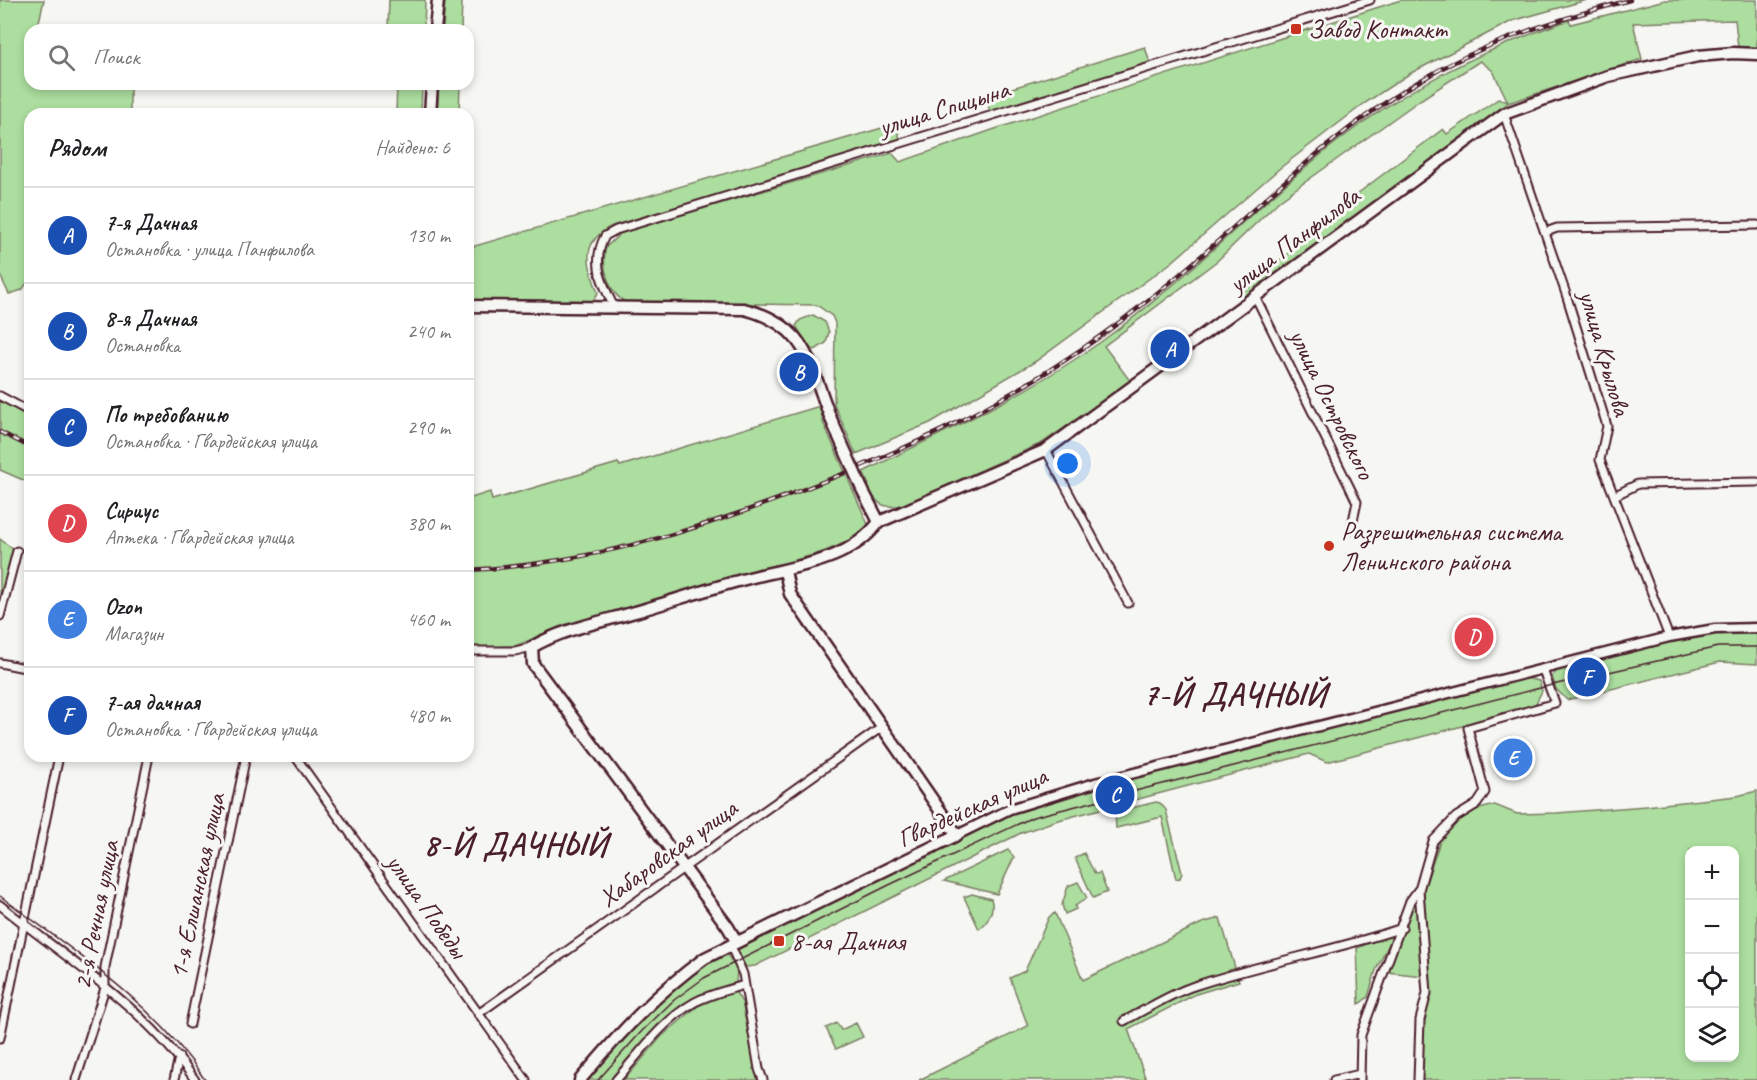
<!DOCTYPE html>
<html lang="ru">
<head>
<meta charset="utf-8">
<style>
	body { margin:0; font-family:Caveat,sans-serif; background:#f6f6f6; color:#202124 }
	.controls { position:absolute; right:18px; bottom:18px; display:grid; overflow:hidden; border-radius:12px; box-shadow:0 3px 9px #0003 }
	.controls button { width:54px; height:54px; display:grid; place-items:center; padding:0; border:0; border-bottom:2px solid #e0e0e0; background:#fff; color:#202124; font:30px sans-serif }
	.you { position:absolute; left:1068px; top:464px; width:21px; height:21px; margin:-15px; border:4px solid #fff; border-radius:50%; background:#1a73e8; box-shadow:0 0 0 9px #1a73e833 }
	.badge { display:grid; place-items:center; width:39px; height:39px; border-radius:50%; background:#0f766e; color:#fff; font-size:20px; font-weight:700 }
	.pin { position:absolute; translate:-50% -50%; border:3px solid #fff; box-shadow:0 2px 6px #0006 }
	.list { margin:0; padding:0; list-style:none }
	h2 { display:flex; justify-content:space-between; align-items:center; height:78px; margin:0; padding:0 24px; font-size:26px }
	h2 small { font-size:20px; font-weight:400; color:#757577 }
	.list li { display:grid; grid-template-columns:39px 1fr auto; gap:18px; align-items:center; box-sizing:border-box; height:96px; padding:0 24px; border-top:2px solid #e0e0e0 }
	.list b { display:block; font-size:22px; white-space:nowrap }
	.list p { margin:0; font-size:20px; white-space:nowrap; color:#757577 }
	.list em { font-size:20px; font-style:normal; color:#757577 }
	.icon { flex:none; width:33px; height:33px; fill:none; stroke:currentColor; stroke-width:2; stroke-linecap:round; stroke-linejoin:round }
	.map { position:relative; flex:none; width:1757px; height:1080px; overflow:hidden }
	.search { position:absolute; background:#fff; box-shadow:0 3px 9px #0003; left:24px; top:24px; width:450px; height:66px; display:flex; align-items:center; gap:15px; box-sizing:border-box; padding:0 21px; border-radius:18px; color:#757577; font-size:22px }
	.panel { position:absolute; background:#fff; box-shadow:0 3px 9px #0003; left:24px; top:108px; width:450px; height:654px; border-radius:18px }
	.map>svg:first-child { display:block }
	.green { fill:#acde9f; stroke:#7b7e65; stroke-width:1.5; fill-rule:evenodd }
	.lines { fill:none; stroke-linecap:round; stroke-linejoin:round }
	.minor-casing { stroke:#4a1f2b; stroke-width:11 }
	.tertiary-casing { stroke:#4a1f2b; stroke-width:13 }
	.secondary-casing { stroke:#4a1f2b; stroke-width:15 }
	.minor { stroke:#f6f6f2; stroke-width:7 }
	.tertiary { stroke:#f6f6f2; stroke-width:8 }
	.secondary { stroke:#f6f6f2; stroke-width:10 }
	.tram { stroke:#4a1f2b; stroke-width:1.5 }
	.rail-casing { stroke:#4a1f2b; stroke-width:4.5 }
	.rail { stroke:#f6f6f2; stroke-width:2; stroke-dasharray:7; stroke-linecap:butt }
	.secondary-bridge-casing { stroke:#4a1f2b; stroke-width:15; stroke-linecap:butt }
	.secondary-bridge { stroke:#f6f6f2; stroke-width:10 }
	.poi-dot { fill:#c8321e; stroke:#f6f6f2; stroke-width:2 }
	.labels { text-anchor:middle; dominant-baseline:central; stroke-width:6; stroke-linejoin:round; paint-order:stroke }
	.poi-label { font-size:26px; fill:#4a1f2b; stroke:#f6f6f2; text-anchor:start }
	.street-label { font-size:26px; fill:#4a1f2b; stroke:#f6f6f2 }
	.district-label { font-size:32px; font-weight:bold; letter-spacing:1.5px; fill:#4a1f2b; stroke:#f6f6f2 }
</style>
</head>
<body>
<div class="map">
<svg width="1757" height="1080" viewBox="0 0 1757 1080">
	<rect width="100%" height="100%" fill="#f6f6f2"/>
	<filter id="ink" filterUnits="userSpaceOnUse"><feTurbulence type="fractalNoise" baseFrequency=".0167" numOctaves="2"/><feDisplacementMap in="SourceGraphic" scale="12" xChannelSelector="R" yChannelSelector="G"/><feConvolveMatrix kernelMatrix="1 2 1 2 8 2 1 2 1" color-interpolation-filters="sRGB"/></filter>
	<g filter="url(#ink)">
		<path class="green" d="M0,0H44L38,26L57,30H30V84H130V114H30V279L22,290L9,294L0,275Z
			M389,0H425L424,30H388Z
			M445,0H462L461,30H443Z
			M1401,0H1587L1512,21L1409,74L1365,103L1280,168L1172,262L1036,361L930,423L856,454L834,404L835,323L832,316L817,305L626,302C608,294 601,265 606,247L621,233L892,153L900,162L995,129Z
			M1665,0H1757V48L1738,47L1735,20L1633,23L1642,59L1508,103L1245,297L1242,293L1353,197L1443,129L1447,134L1498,99L1508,102L1493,71L1480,61L1420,100L1280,200L1217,261L1104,346L1131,382L1042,443L903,505C881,509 878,504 866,487L869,485L863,472C944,432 1028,394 1102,341C1185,282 1254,207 1334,144C1407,87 1482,50 1569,20L1571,24Z
			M1145,47L1150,63L990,112L986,96Z
			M397,84H422L421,114H396Z
			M439,84H460L459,114H437Z
			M896,124L900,139L612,226C579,243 588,264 598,293L592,302H468V248Z
			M813,315L825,322L829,332L826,343L815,350L810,348L796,326L800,320Z
			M0,395L30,419V483L0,470Z
			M820,406L823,422L867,522L869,527C834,555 791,560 750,572C681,593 612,614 543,635L515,646L468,648V499L490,492L492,500L618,463L620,466Z
			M0,539L14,550L0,605Z
			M1757,632V664L1720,662L1567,700L1556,689L1552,676L1558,670L1663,642L1711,633Z
			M1526,678L1539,681L1542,691L1536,703L1530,708L1327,762L1309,754L1055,821L1021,833L755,966L746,967L738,952L740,945L1011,814L1046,801Z
			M1757,791V1080H1421L1425,1008L1424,889L1440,841L1456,823L1475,810L1495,805L1517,814L1557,813L1646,806L1737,796ZM1690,850H1734V1058H1690Z
			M1156,802L1160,803L1166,810L1182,873L1180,878L1176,879L1162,817L1116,828L1115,812Z
			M1008,850L1014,857L997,894L944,881Z
			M1084,853L1095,874L1100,873L1107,892L1093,898L1075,858Z
			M1078,882L1087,898L1075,906L1076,909L1065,914L1062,905L1068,886Z
			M972,894L991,899C995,909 988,923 979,929L964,897Z
			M1415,902L1418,905V931L1423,976L1387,972Z
			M1055,913L1083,980L1202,923L1220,918L1239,981L1196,994L1128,1029L1146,1080H919L1028,1026L1010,978L1025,971L1049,917Z
			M1389,935L1393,936L1376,970L1368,997L1359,1004L1357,948Z
			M726,953L737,969L736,983L688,1005L617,1080H585C625,1033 668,978 726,953Z
			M735,991L742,1002L758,1080H624L662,1036L698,1006Z
			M837,1023L841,1030L856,1023L863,1037L836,1049L826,1028Z"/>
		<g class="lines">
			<defs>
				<path id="minor" d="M1504,114L1566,294L1607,426L1600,460L1669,637
					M1546,232L1557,228L1757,225
					M1256,298L1357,502L1351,530
					M614,307C602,283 591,262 605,236L616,230L1370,0
					M0,396L30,412
					M1046,450L1128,603
					M1614,496L1638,484L1757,482
					M0,616L17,551
					M468,651H515L532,647
					M0,663L30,669
					M295,756L526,1080
					M0,905C67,959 146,1008 195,1080
					M730,944L743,974L759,1069L763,1080
					M478,1014L882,727
					M1124,1021C1147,1009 1170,994 1194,986C1262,963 1334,951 1402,928
					M190,1024L246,756
					M0,1038L59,756
					M76,1080L105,988V967L149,756
					M174,1080L179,1057
					M616,1080C640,1053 663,1020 695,1002C710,994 728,990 744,985
					M1334,1080L1360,1074
					M1360,1080L1361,1035L1410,901L1418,890
					M1418,1080L1420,1020L1427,993L1419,890L1433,841L1456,817L1477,804L1485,792L1468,728L1555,703L1543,670"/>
				<path id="tertiary" d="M957,835L1010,809L1095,783L1669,637L1715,629L1757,628"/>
				<path id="secondary" d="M435,30L438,0
					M430,114L432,84
					M468,306L744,309C808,325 809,364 831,419
					M862,489L879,522
					M736,941L728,927L533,664L532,647C563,629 601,622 635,612C676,600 716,586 757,576C802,565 849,561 879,522L1046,450L1504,114L1608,76L1698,56L1733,53L1757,54
					M580,1080C618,1035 656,993 705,958L957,835L790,594L785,571"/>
			</defs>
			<use href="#minor" class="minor-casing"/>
			<use href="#tertiary" class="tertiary-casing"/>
			<use href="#secondary" class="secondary-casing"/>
			<use href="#minor" class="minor"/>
			<use href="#tertiary" class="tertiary"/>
			<use href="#secondary" class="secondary"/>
			<path class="tram" d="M0,896C72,950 155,1003 205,1080
				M598,1080L642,1031L674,1000L704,978L887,886L1033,817L1548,686L1718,647H1757"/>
			<defs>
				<path id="rail" d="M0,432L30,447
					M861,466C966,424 1067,366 1156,294C1245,223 1317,141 1418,82C1484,42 1555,20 1630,0
					M468,570C602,563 721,523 845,473"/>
			</defs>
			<use href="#rail" class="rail-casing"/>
			<use href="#rail" class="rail"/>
			<defs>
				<path id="secondary-bridge" d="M831,419L862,489"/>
			</defs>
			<use href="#secondary-bridge" class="secondary-bridge-casing"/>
			<use href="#secondary-bridge" class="secondary-bridge"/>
		</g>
	</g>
	<g class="poi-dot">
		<rect x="1290" y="23" width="12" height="12" rx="3"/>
		<circle cx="1329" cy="546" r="6"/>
		<rect x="773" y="935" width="12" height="12" rx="3"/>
	</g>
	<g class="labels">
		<g class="poi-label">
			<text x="1308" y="29">Завод Контакт</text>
			<text x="1341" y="531">Разрешительная система<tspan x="1341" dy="30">Ленинского района</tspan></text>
			<text x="791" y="941">8-ая Дачная</text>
		</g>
		<g class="street-label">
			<text transform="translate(944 108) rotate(-17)">улица Спицына</text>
			<text transform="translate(1294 240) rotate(-37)">улица Панфилова</text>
			<text transform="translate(1605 353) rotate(74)">улица Крылова</text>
			<text transform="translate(1332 404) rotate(64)">улица Островского</text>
			<text transform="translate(972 807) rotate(-24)">Гвардейская улица</text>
			<text transform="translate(668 853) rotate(-36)">Хабаровская улица</text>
			<text transform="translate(197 886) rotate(-78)">1-я Елшанская улица</text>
			<text transform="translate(427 906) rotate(55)">улица Победы</text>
			<text transform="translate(96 915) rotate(-79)">2-я Речная улица</text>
		</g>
		<g class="district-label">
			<text x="1235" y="694">7-Й ДАЧНЫЙ</text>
			<text x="516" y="844">8-Й ДАЧНЫЙ</text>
		</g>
	</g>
</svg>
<div class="controls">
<button>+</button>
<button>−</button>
<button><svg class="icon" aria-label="locate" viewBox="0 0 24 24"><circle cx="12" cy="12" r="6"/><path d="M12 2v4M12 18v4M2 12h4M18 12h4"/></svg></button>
<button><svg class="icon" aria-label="layers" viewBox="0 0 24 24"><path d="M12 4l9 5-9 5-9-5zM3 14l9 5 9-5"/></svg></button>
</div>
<div class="you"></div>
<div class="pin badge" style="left:1170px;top:349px;background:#1a4fb4">A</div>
<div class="pin badge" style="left:799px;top:372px;background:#1a4fb4">B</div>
<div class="pin badge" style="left:1115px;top:795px;background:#1a4fb4">C</div>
<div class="pin badge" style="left:1474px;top:637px;background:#e0444e">D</div>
<div class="pin badge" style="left:1513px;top:758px;background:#3f7fe0">E</div>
<div class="pin badge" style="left:1587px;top:677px;background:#1a4fb4">F</div>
<div class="search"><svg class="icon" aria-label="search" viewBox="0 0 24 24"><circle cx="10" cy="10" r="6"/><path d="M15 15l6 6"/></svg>Поиск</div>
<section class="panel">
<h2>Рядом<small>Найдено: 6</small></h2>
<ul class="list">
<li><span class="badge" style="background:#1a4fb4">A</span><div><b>7-я Дачная</b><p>Остановка · улица Панфилова</p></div><em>130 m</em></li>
<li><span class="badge" style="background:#1a4fb4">B</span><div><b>8-я Дачная</b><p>Остановка</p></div><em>240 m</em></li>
<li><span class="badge" style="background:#1a4fb4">C</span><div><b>По требованию</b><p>Остановка · Гвардейская улица</p></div><em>290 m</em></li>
<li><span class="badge" style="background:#e0444e">D</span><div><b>Сириус</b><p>Аптека · Гвардейская улица</p></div><em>380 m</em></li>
<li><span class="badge" style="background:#3f7fe0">E</span><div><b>Ozon</b><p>Магазин</p></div><em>460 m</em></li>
<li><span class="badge" style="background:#1a4fb4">F</span><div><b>7-ая дачная</b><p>Остановка · Гвардейская улица</p></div><em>480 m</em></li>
</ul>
</section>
</div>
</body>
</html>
